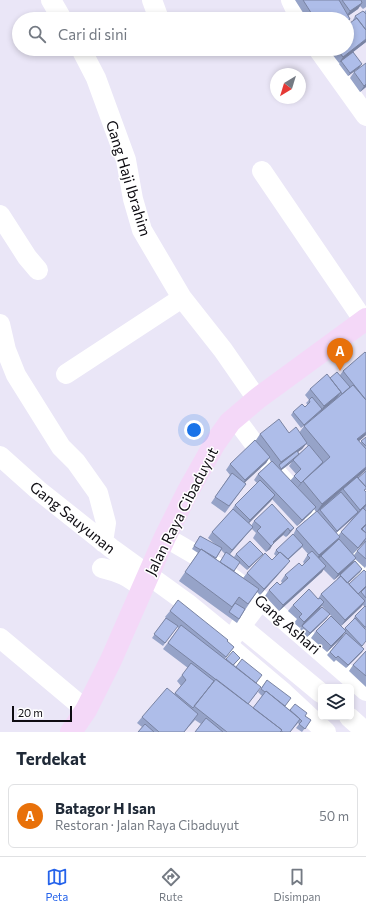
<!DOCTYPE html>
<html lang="id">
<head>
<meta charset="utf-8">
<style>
	body { margin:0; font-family:Commissioner,sans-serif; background:#f6f6f7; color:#1f2937 }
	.controls { position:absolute; right:12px; bottom:12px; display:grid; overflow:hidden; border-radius:6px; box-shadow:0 2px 6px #0003 }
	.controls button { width:36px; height:36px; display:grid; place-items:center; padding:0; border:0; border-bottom:1px solid #e0e1e3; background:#fff; color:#1f2937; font:20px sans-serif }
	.compass { position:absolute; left:270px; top:68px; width:36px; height:36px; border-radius:50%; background:#fff; box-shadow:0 2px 6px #0003; rotate:218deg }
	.scale { position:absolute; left:12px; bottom:10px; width:60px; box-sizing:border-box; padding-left:4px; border:2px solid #0e0c12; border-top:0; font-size:11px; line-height:14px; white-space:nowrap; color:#0e0c12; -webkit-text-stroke:3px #fff; paint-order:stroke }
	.you { position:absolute; left:194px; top:430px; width:14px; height:14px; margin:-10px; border:3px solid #fff; border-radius:50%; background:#1a73e8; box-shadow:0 0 0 6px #1a73e833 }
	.badge { display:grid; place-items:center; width:26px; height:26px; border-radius:50%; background:#2563eb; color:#fff; font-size:13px; font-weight:700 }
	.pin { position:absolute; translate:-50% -33px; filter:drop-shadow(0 1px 2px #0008) }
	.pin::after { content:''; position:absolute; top:21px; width:14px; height:12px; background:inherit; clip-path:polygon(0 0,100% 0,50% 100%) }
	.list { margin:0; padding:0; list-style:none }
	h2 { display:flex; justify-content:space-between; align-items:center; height:52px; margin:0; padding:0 16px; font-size:17px }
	h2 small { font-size:13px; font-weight:400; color:#747a83 }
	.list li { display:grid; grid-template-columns:26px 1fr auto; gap:12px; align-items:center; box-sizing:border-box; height:64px; margin:0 8px 8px; padding:0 8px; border:1px solid #e0e1e3; border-radius:6px }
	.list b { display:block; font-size:15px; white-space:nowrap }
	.list p { margin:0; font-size:13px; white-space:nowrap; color:#747a83 }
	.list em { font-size:13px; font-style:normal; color:#747a83 }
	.icon { flex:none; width:22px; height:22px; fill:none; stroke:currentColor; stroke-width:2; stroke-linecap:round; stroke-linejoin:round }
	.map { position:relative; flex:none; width:366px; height:732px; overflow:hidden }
	.search { position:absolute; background:#fff; box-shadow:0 2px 6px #0003; left:12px; right:12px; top:12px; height:44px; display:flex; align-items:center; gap:10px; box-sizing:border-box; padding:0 14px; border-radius:22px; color:#747a83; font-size:15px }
	.sheet { height:124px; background:#fff }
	nav { display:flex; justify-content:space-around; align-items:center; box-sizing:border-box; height:56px; border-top:1px solid #e0e1e3; background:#fff; font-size:11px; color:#747a83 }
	nav a { display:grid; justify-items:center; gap:2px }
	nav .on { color:#2563eb }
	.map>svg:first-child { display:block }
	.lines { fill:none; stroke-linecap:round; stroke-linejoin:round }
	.minor { stroke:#fff; stroke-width:20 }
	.major { stroke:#f4d8f8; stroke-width:22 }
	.wall { fill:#96a3c8; fill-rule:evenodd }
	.shaded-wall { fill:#7a84a3 }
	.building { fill:#aebde9; stroke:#7a84a3 }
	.labels { text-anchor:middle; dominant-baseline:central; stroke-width:3; stroke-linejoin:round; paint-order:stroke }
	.street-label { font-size:15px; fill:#0e0c12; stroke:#fff }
</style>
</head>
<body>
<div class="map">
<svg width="366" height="732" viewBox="0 0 366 732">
	<rect width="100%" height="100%" fill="#eae6f7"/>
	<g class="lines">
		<path class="minor" d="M51,0L62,19
			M152,0L159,19
			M291,0L300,19
			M81,49L96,78L126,160L133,199L142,230L182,298L223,350L257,399
			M318,49L366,116
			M262,171L364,321
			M0,215L27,257L38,270
			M0,324L6,350L16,375L61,447L76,462L98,493L106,523L103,542
			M66,374L182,298
			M235,418L274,470L329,531L335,541L366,573
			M0,456L38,490L111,548L187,603L231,639
			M165,537L220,569L261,600L366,691
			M102,568C122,573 127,576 143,588
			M261,600L231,639L230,645L232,649L284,693L326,732
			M240,626L321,693
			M0,638L86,710
			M349,717L366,732"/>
		<path class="major" d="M71,732L86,710L111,660L165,537L188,491L215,443L230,422L257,399L366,319"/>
	</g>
	<path class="wall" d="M295,0H366V7L363,9L360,6L358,9L348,16L350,19L347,24V19H307Z
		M366,10V42L353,52L360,67L348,76L339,64L340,62L339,63L328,49H347L353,21V20L355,16L364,12Z
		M354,72L366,87L360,92L350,78Z
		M366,353V435L359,441L360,443L366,437V470L358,477L366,506V541L365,542H364L353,554L354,555L357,551L366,541V566L365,568L355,559L352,564L334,580L323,569L322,572L279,611L265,596L269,590L280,585L282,583L281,581L285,575L302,566L304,563L303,562L308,554L302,547L288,560L285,567L260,595L257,592L245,610L237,623L179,581L198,553L192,549L200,536L216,545L208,538L212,532L231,511L235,505L257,483L254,480L258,474L271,462L269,458L266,463L245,482L246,484L225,513L211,503L230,475L226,470L230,464L256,440L260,434L299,433L304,426L319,413L301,428L291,415L293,412L305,407L308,405L306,403L309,400L305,395L310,389L330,378L340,375L343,371ZM306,444L308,446L299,454L298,452L302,449ZM292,462L289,466L296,474L290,481L281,470ZM272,499L297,526L311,513L314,509L316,512L296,529L293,535L276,550L274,554L276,556L272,560L247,573L243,578L234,571L239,563L247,570L260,557L236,554L234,557L230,554L248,533L252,529L256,533L253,538L266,552L270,549L273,544L283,535L286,537L289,534L294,528L254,521L251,526L249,523ZM359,513L341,532L338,536L336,533ZM221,550L225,554L220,562L216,559Z
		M362,569L360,572L348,583L349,584L366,572V628L365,629L362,647L364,649L362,652L346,668L336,660L334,662L327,655L345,634L344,633L342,637L327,652L311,638L316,631L335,620L322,606L320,608L327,618L307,637L300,629L302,626L300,628L294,623L297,619L288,611L293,605L318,599L321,594L338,579H337L340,575ZM363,605L365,607L355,616L353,620L344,629L341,626L361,607Z
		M170,611L227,641L234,647L225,659H226L240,658L234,665L256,683L257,693L248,704L253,708L262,696L258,692L267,680L285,706L290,710L305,716L311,720L302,732L296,728L299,724L298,723L290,732H195L201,724L195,720L184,732H138L142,727L137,723L142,717L174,694L181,686L177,681L188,668L163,649L179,628L177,627L163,646L152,638L166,618L165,617Z
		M366,651V687L349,671L353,665Z"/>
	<path class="shaded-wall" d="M362,3L358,9L345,18L350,11Z
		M326,14L323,19H319Z
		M366,39V42L339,63L343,57Z
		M362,64L360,67L348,76L350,73Z
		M366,84V87L360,92L364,86Z
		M341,392L337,398L301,428L304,425L322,409L324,406Z
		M366,432V435L351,448L357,439Z
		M307,443L302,449L279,466V465L281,462Z
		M300,455L292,462L279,472L281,469Z
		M270,457L266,463L241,486L245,480Z
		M323,462L319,468L303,481L300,485L296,489L301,483Z
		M366,467V470L344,489H343L341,491L316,513L322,504Z
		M275,495L271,501L246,526L250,520Z
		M366,504V506L335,534L337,531L358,512Z
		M316,507L311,513L297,526L302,520Z
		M253,527L248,533L228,556L232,550Z
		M288,528L283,535L273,544L270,549L266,552L273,542Z
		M294,528L289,534L286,537L290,531Z
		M340,537L335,544L315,562L319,555Z
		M366,538L364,542L353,554L358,548Z
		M303,545L301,548L283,564L286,561Z
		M263,554L247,570L249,567Z
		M356,558L352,564L334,580L338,574Z
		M290,561L285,567L260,595L264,589Z
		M326,566L322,572L279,611L283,605Z
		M362,569L360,572L344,587L347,583Z
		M365,601L361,607L341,626L345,620Z
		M324,602L320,608L300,628L304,622Z
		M330,614L327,618L307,637L310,633Z
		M346,631L342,637L327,652L331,646Z
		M364,649L362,652L346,668L348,665Z"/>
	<path class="building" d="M303,0H339L350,19L347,21V19H329L326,14L319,19H315Z
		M342,0H361L362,3L350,11Z
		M363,11L366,14V30L355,16Z
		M357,18L366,30V39L343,57L337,49H347V25Z
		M353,52L362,64L350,73L341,61Z
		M366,63V84L364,86L354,72Z
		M365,352L366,353V400L343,371Z
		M337,372L350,387L342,394L341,392L330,378Z
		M327,374L341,392L324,406L310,389Z
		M353,385L366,400V432L357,439L366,449V467L322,504L303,481L330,457L304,426Z
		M312,397L322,409L304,425L293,412L302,404L305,407L310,402L309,400Z
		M279,419L289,433L296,427L307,443L281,462L260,434Z
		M366,437V446L361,441Z
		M255,440L270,457L245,480L230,464Z
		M309,445L323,462L301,483L294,476L301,469L293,460Z
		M297,451L299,454L281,469L279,465Z
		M272,461L316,507L302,520L258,474Z
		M366,471V487L358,478Z
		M232,473L246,484L229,506L215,497Z
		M357,477L366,487V489L364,490L366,492V504L360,510L343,489Z
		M260,480L275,495L250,520L235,505Z
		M341,492L358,512L337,531L320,510Z
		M272,504L294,528L290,531L288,528L273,542L274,543L271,546L257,531L261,527L254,521Z
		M363,508L366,511V524L361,529L366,533V538L358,548L341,532Z
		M233,509L253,527L232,550L212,532Z
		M317,511L340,537L319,555L296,529Z
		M366,525V533L362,529Z
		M293,534L303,545L288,559L280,552L279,553L276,550Z
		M200,536L222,548L216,558L201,549V550L194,546Z
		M339,539L356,558L338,574L321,556Z
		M250,541L263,554L249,567L236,554Z
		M366,541V559L357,551Z
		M201,549L259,589L248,604L239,597L232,607L185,572Z
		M312,551L326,566L283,605L269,590L277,582L280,585L288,578L285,575L299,563L302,566L310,558L307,555Z
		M226,552L240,562L234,571L220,562Z
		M280,552L290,561L264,589L247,573L265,553L272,560Z
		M355,561L362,569L347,583L340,575Z
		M364,570L366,572V586L358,594L349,584Z
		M341,576L365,601L345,620L321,594Z
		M366,587V598L361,592Z
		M309,589L318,599L320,598L324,602L304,622L299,617L302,614L293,605Z
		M178,600L228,640L227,641L234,647L226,657L170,611Z
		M235,603L245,609L239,619L229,612Z
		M365,606L366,607V627H365L355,616Z
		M322,607L330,614L310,633L302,626Z
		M331,616L346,631L331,646L316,631Z
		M166,618L178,626L165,643L154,634Z
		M355,618L365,629H366V641L362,646L345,628Z
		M181,625L261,687L248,704L168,643Z
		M346,633L364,649L348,665L338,656L336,658L330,652Z
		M233,651L240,658L233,665L226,659Z
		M366,651V676L353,665Z
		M242,659L262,675L256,683L236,667Z
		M191,663L214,681L193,708L175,693L186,680L182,675Z
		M216,679L282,730L280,732H227L194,706Z
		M267,680L291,698L285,706L266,691L265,692L261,689Z
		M167,688L198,714L184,732H159L142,717Z
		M266,691L300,719L290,732H283L281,731L282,730L253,708Z
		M295,704L307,713L305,716L311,720L305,729L299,724L302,721L300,719L290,710Z
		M206,718L223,732H195Z
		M145,724L154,732H138Z"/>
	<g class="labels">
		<g class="street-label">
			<text transform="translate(129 178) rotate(73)">Gang Haji Ibrahim</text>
			<text transform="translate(181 511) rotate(-63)">Jalan Raya Cibaduyut</text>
			<text transform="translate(73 517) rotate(39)">Gang Sauyunan</text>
			<text transform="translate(288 624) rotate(41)">Gang Ashari</text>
		</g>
	</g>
</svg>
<div class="controls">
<button><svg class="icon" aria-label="layers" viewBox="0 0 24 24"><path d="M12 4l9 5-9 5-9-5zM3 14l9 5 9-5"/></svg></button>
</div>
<svg class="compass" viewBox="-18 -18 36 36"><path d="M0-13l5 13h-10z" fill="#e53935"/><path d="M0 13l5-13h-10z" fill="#747a83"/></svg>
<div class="scale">20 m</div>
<div class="you"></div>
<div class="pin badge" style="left:340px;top:371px;background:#e8710a">A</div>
<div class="search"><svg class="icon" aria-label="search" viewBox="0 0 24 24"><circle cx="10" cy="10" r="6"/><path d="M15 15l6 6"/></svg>Cari di sini</div>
</div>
<section class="sheet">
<h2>Terdekat<small></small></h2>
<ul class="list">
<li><span class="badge" style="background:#e8710a">A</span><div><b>Batagor H Isan</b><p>Restoran · Jalan Raya Cibaduyut</p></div><em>50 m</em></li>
</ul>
</section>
<nav>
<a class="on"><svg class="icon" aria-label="map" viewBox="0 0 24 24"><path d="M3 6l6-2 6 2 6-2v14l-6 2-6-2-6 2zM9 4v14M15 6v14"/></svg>Peta</a>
<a><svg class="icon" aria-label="directions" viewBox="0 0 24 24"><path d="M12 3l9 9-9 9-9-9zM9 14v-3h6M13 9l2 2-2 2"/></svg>Rute</a>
<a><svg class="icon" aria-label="saved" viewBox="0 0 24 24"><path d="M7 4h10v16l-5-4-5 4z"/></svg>Disimpan</a>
</nav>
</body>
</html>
